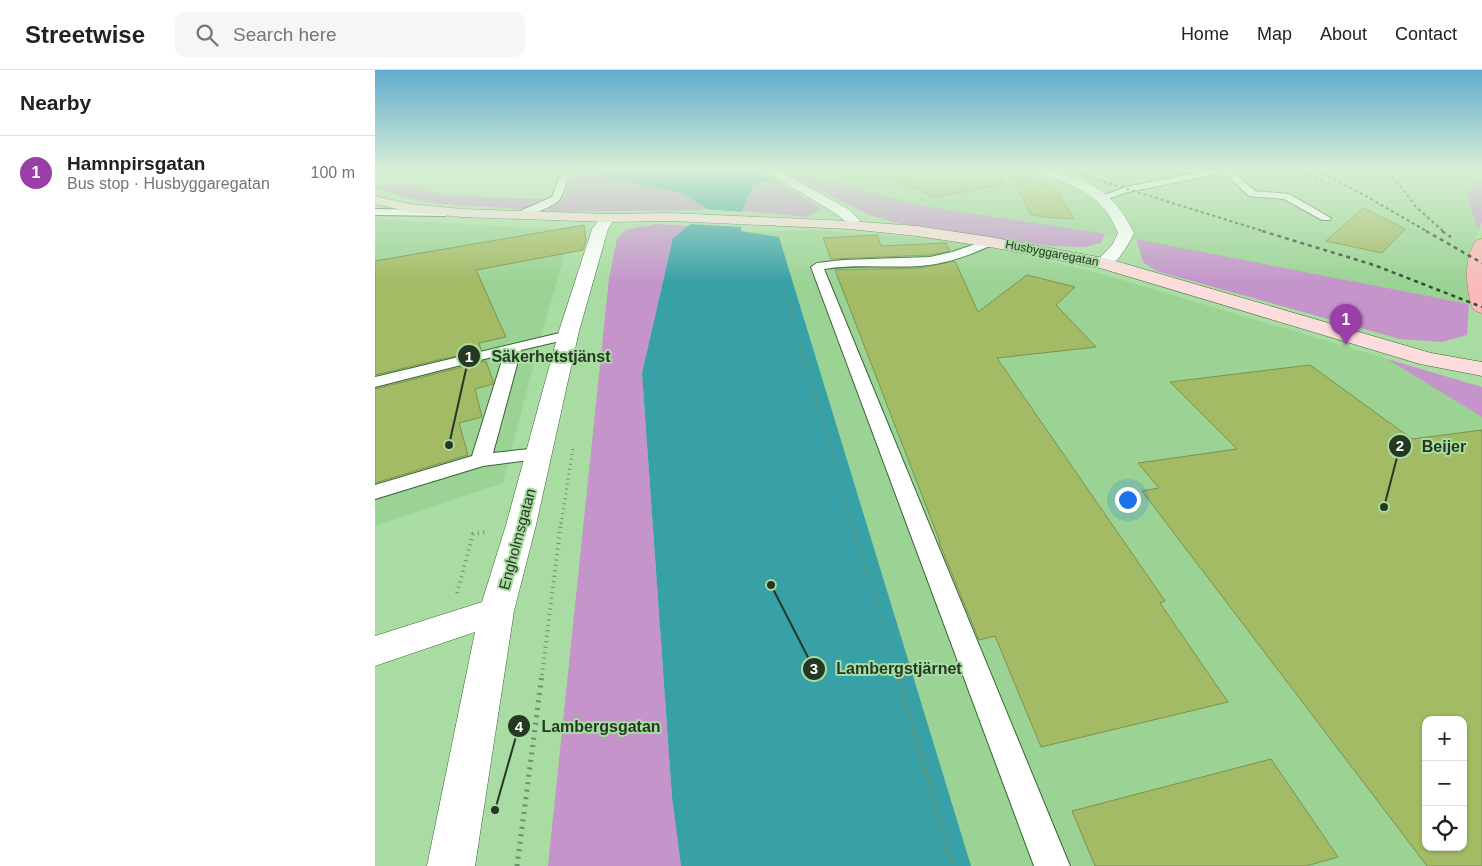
<!DOCTYPE html>
<html lang="en">
<head>
<meta charset="utf-8">
<style>
	body { margin:0; font-family:Helvetica,sans-serif; background:#f6f6f6; color:#222 }
	.controls { position:absolute; right:15px; bottom:15px; display:grid; overflow:hidden; border-radius:10px; box-shadow:0 1px 4px #0004 }
	.controls button { width:45px; height:45px; display:grid; place-items:center; padding:0; border:0; border-bottom:1px solid #e0e0e0; background:#fff; color:#222; font:25px sans-serif }
	.you { position:absolute; left:752px; top:429px; width:18px; height:18px; margin:-12px; border:4px solid #fff; border-radius:50%; background:#1a73e8; box-shadow:0 0 0 8px #1a73e833 }
	.badge { display:grid; place-items:center; width:32px; height:32px; border-radius:50%; background:#9a3ea8; color:#fff; font-size:16px; font-weight:700 }
	.pin { position:absolute; translate:-50% -41px; filter:drop-shadow(0 1px 2px #0008) }
	.pin::after { content:''; position:absolute; top:26px; width:18px; height:15px; background:inherit; clip-path:polygon(0 0,100% 0,50% 100%) }
	.list { margin:0; padding:0; list-style:none }
	h2 { display:flex; justify-content:space-between; align-items:center; height:65px; margin:0; padding:0 20px; font-size:21px }
	h2 small { font-size:16px; font-weight:400; color:#767676 }
	.list li { display:grid; grid-template-columns:32px 1fr auto; gap:15px; align-items:center; box-sizing:border-box; height:75px; padding:0 20px; border-top:1px solid #e0e0e0 }
	.list b { display:block; font-size:19px; white-space:nowrap }
	.list p { margin:0; font-size:16px; white-space:nowrap; color:#767676 }
	.list em { font-size:16px; font-style:normal; color:#767676 }
	.icon { flex:none; width:28px; height:28px; fill:none; stroke:currentColor; stroke-width:2; stroke-linecap:round; stroke-linejoin:round }
	.map { position:relative; flex:none; width:1107px; height:796px; overflow:hidden }
	header { display:flex; align-items:center; gap:30px; box-sizing:border-box; height:70px; padding:0 25px; background:#fff; border-bottom:1px solid #e0e0e0 }
	header strong { font-size:24px }
	nav { display:flex; gap:28px; margin-inline-start:auto; font-size:18px }
	.search { width:350px; height:45px; background:#f6f6f6; display:flex; align-items:center; gap:12px; box-sizing:border-box; padding:0 18px; border-radius:10px; color:#767676; font-size:19px }
	main { display:flex }
	aside { flex:1; background:#fff }
	.map>svg:first-child { display:block }
	.built { fill:#9bd394; fill-rule:evenodd }
	.green { fill:#c494cb }
	.water { fill:#38a0a7 }
	.pier { fill:#a9dca2 }
	.building { fill:#a3bb64; stroke:#7e914e; fill-rule:evenodd }
	.lines { fill:none; stroke-linecap:round; stroke-linejoin:round }
	.lane-casing { stroke:#366431; stroke-width:2 }
	.street-casing { stroke:#366431; stroke-width:1 }
	.secondary-casing { stroke:#366431; stroke-width:1 }
	.primary-casing { stroke:#ad6f66; stroke-width:1 }
	.path-far4 { stroke:#6c9167; stroke-width:2; stroke-dasharray:0.5 2.5; stroke-linecap:butt }
	.path-far3 { stroke:#6c9167; stroke-width:2.5; stroke-dasharray:1 3; stroke-linecap:butt }
	.path-far2 { stroke:#6c9167; stroke-width:3; stroke-dasharray:1 4; stroke-linecap:butt }
	.path-far1 { stroke:#6c9167; stroke-width:4; stroke-dasharray:1 4.5; stroke-linecap:butt }
	.path { stroke:#6c9167; stroke-width:5; stroke-dasharray:2 5.5; stroke-linecap:butt }
	.lane { fill:#fff; fill-rule:evenodd }
	.street { fill:#fff; fill-rule:evenodd }
	.secondary { fill:#fcdcdc; fill-rule:evenodd }
	.primary { fill:#fabab9; fill-rule:evenodd }
	.rail-far1 { stroke:#324a2f; stroke-width:2; stroke-dasharray:3 3; stroke-linecap:butt }
	.rail { stroke:#324a2f; stroke-width:2.5; stroke-dasharray:4 4; stroke-linecap:butt }
	.labels { text-anchor:middle; dominant-baseline:central; stroke-width:4; stroke-linejoin:round; paint-order:stroke }
	.far-street-label { font-size:12px; fill:#253922; stroke:#a9dca2 }
	.street-label { font-size:15px; fill:#253922; stroke:#a9dca2 }
	.leader { fill:none; stroke:#253922; stroke-width:2 }
	.callout-dot { fill:#253922; stroke:#a9dca2; stroke-width:2 }
	.mark-label { font-size:15px; text-anchor:middle; font-weight:bold; fill:#fff }
	.callout-label { font-size:16px; text-anchor:middle; font-weight:bold; fill:#253922; stroke:#a9dca2; stroke-width:4; stroke-linejoin:round; paint-order:stroke }
</style>
</head>
<body>
<header>
<strong>Streetwise</strong>
<div class="search"><svg class="icon" aria-label="search" viewBox="0 0 24 24"><circle cx="10" cy="10" r="6"/><path d="M15 15l6 6"/></svg>Search here</div>
<nav><a>Home</a><a>Map</a><a>About</a><a>Contact</a></nav>
</header>
<main>
<aside>
<h2>Nearby<small></small></h2>
<ul class="list">
<li><span class="badge">1</span><div><b>Hamnpirsgatan</b><p>Bus stop · Husbyggaregatan</p></div><em>100 m</em></li>
</ul>
</aside>
<div class="map">
<svg width="1107" height="796" viewBox="0 0 1107 796">
	<rect width="100%" height="100%" fill="#a9dca2"/>
	<path class="built" d="M380,101H1107V106L1091,122L1103,160L1094,234L730,164L542,135L439,107L399,110Z
		M0,149L197,160L167,262L128,413L0,456Z
		M438,160L562,169L621,179L717,201L1012,289L1107,347V796H596L404,167L366,162ZM1051,650H1088V777H1051Z"/>
	<path class="green" d="M217,103L306,123L334,140L170,142L187,131L197,106Z
		M1107,106V152L1103,160L1091,122Z
		M439,107L542,135L730,164L726,173L710,177L675,176L526,154L492,144L424,109Z
		M399,110L442,136L445,139L432,147L367,141L379,114Z
		M39,114L65,125L168,129L155,137L146,139L63,134L31,128L0,117V115Z
		M280,154L314,156L298,168L267,303L297,727L306,796H173L234,208L242,169L250,160Z
		M761,169L1094,234L1092,265L1067,272L1025,269L781,201L768,192Z
		M1012,289L1107,317V347Z"/>
	<path class="water" d="M207,101H380L399,110L379,114L367,141L366,161L404,167L596,796H306L297,727L267,303L298,168L334,140L306,123Z"/>
	<path class="pier" d="M328,139L370,142L369,157L312,154Z"/>
	<path class="building" d="M499,101H627L629,114L560,127Z
		M636,103L680,118L699,149L670,147L655,144Z
		M988,138L1030,159L1007,183L951,171Z
		M209,155L211,170L208,180L101,200L131,267L104,273L106,280L0,305V191Z
		M502,165L506,176L571,173L575,181L555,185L456,189L448,168Z
		M580,191L603,242L652,205L700,217L681,235L721,277L622,288L790,531L785,533L853,632L666,677L620,566L604,570L564,472H565L460,200L545,198Z
		M111,291L118,311V314L100,319L107,347L84,353L93,385L0,413V319Z
		M935,295L1037,369L1107,360V796H1052L767,421L784,418L763,393L862,379L795,312ZM1051,650H1088V777H1051Z
		M896,689L963,787L931,796H720L697,741Z"/>
	<g class="lines">
		<defs>
			<path id="lane" d="M830,101H847L843,104L753,122L729,130L724,127L751,117Z
				M848,101H857L880,121L914,124L956,148L955,150H947L909,129L874,126Z
				M189,103L193,106C191,113 189,123 185,129C181,136 146,150 138,148L137,146L138,144L177,127L185,106Z
				M0,139L70,140L75,143L70,146L0,145Z
				M615,169L619,170L621,172L619,174C596,185 571,194 545,196C513,198 481,194 449,199L695,796H659L436,197L442,193L468,190L555,187L577,182Z
				M193,261L198,262L200,265L198,268L146,280L118,383L164,378L171,380L174,384L171,388L108,396L0,429V415L97,386L129,284L0,317V307Z"/>
			<path id="street" d="M390,101H405L473,139L485,150L479,158H469L467,155L470,151L463,145Z
				M662,101C707,101 740,122 759,163C752,177 740,201 722,197L720,193L737,175L743,163C728,124 701,116 664,104Z
				M233,144L238,145L240,148L233,159L204,261L161,455L139,541L100,796H52L100,562L0,596V566L107,532L131,455L184,261L217,159L228,145Z"/>
			<path id="secondary" d="M0,126L35,134L87,139L233,144L296,143L474,151L542,156L615,167L734,189L1056,283L1107,292V306L1045,294L725,198L615,177L542,166L474,159L296,151L233,152L87,147L35,142L0,134Z"/>
			<path id="primary" d="M1107,169V243L1100,241L1097,237C1091,216 1088,190 1101,171Z"/>
		</defs>
		<use href="#lane" class="lane-casing"/>
		<use href="#street" class="street-casing"/>
		<use href="#secondary" class="secondary-casing"/>
		<use href="#primary" class="primary-casing"/>
		<path class="path-far4" d="M395,173L414,238"/>
		<path class="path-far3" d="M414,236L442,333"/>
		<path class="path-far2" d="M442,332L477,454
			M186,454L198,378"/>
		<path class="path-far1" d="M477,452L522,605
			M82,523L98,464L111,462
			M167,605L186,452"/>
		<path class="path" d="M522,604L578,796
			M142,796L167,604"/>
		<use href="#lane" class="lane"/>
		<use href="#street" class="street"/>
		<use href="#secondary" class="secondary"/>
		<use href="#primary" class="primary"/>
		<path class="rail-far1" d="M694,101L891,162
			M923,101L949,112
			M942,101L984,122L1053,162
			M1014,101L1041,137L1069,162"/>
		<path class="rail" d="M887,161L999,195L1107,237
			M1051,161L1107,193
			M1067,161L1076,167"/>
	</g>
	<linearGradient id="sky" x2="0" y2="1"><stop stop-color="#61acce"/><stop offset="0.47" stop-color="#d8efd5"/><stop offset="1" stop-color="#d8efd5" stop-opacity="0"/></linearGradient>
	<rect width="1107" height="213" fill="url(#sky)"/>
	<g class="labels">
		<g class="far-street-label">
			<text transform="translate(677 183) rotate(11)">Husbyggaregatan</text>
		</g>
		<g class="street-label">
			<text transform="translate(142 469) rotate(-75)">Engholmsgatan</text>
		</g>
	</g>
	<path class="leader" d="M74 375L94 286M1009 437L1025 376M396 515L439 599M120 740L144 656"/>
	<g class="callout-dot">
		<circle cx="74" cy="375" r="5"/>
		<circle cx="1009" cy="437" r="5"/>
		<circle cx="396" cy="515" r="5"/>
		<circle cx="120" cy="740" r="5"/>
		<circle cx="94" cy="286" r="12"/>
		<circle cx="1025" cy="376" r="12"/>
		<circle cx="439" cy="599" r="12"/>
		<circle cx="144" cy="656" r="12"/>
	</g>
	<g class="mark-label">
		<text x="94" y="292">1</text>
		<text x="1025" y="381">2</text>
		<text x="439" y="604">3</text>
		<text x="144" y="662">4</text>
	</g>
	<g class="callout-label">
		<text x="176" y="292">Säkerhetstjänst</text>
		<text x="1069" y="382">Beijer</text>
		<text x="524" y="604">Lambergstjärnet</text>
		<text x="226" y="662">Lambergsgatan</text>
	</g>
</svg>
<div class="controls">
<button>+</button>
<button>−</button>
<button><svg class="icon" aria-label="locate" viewBox="0 0 24 24"><circle cx="12" cy="12" r="6"/><path d="M12 2v4M12 18v4M2 12h4M18 12h4"/></svg></button>
</div>
<div class="you"></div>
<div class="pin badge" style="left:971px;top:275px">1</div>
</div>
</main>
</body>
</html>
